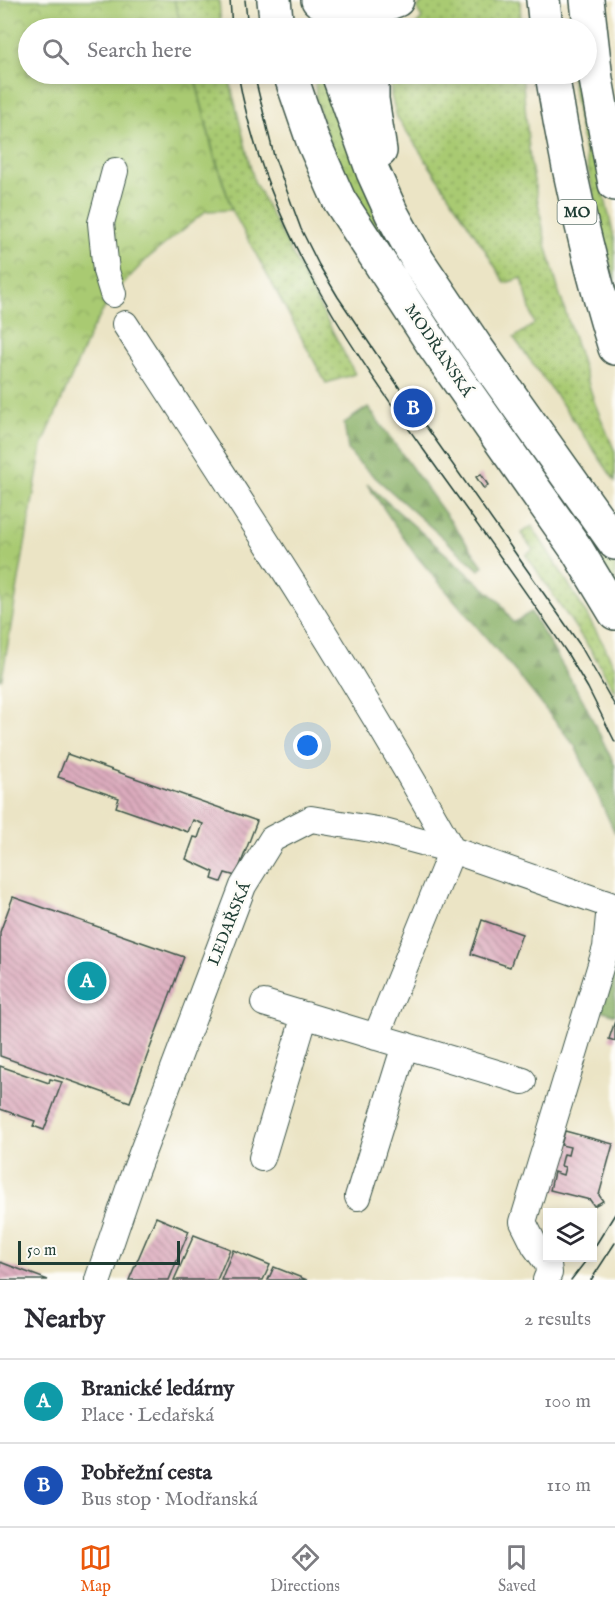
<!DOCTYPE html>
<html lang="en">
<head>
<meta charset="utf-8">
<style>
	body { margin:0; font-family:"IM FELL English",serif; background:#f2f2f3; color:#2b2b33 }
	.controls { position:absolute; right:18px; bottom:18px; display:grid; overflow:hidden; border-radius:0px; box-shadow:0 3px 9px #0003 }
	.controls button { width:54px; height:54px; display:grid; place-items:center; padding:0; border:0; border-bottom:2px solid #e1e1e2; background:#fff; color:#2b2b33; font:30px sans-serif }
	.scale { position:absolute; left:18px; bottom:15px; width:162px; box-sizing:border-box; padding-left:6px; border:3px solid #1f3d34; border-top:0; font-size:16px; line-height:21px; white-space:nowrap; color:#1f3d34; -webkit-text-stroke:4px #fdfcf7; paint-order:stroke }
	.you { position:absolute; left:308px; top:746px; width:21px; height:21px; margin:-15px; border:4px solid #fff; border-radius:50%; background:#1a73e8; box-shadow:0 0 0 9px #1a73e833 }
	.badge { display:grid; place-items:center; width:39px; height:39px; border-radius:50%; background:#ea580c; color:#fff; font-size:20px; font-weight:700 }
	.pin { position:absolute; translate:-50% -50%; border:3px solid #fff; box-shadow:0 2px 6px #0006 }
	.list { margin:0; padding:0; list-style:none }
	h2 { display:flex; justify-content:space-between; align-items:center; height:78px; margin:0; padding:0 24px; font-size:26px }
	h2 small { font-size:20px; font-weight:400; color:#7c7c81 }
	.list li { display:grid; grid-template-columns:39px 1fr auto; gap:18px; align-items:center; box-sizing:border-box; height:84px; padding:0 24px; border-top:2px solid #e1e1e2 }
	.list b { display:block; font-size:22px; white-space:nowrap }
	.list p { margin:0; font-size:20px; white-space:nowrap; color:#7c7c81 }
	.list em { font-size:20px; font-style:normal; color:#7c7c81 }
	.icon { flex:none; width:33px; height:33px; fill:none; stroke:currentColor; stroke-width:2; stroke-linecap:round; stroke-linejoin:round }
	.map { position:relative; flex:none; width:615px; height:1280px; overflow:hidden }
	.search { position:absolute; background:#fff; box-shadow:0 3px 9px #0003; left:18px; right:18px; top:18px; height:66px; display:flex; align-items:center; gap:15px; box-sizing:border-box; padding:0 21px; border-radius:33px; color:#7c7c81; font-size:22px }
	.sheet { height:246px; background:#fff }
	nav { display:flex; justify-content:space-around; align-items:center; box-sizing:border-box; height:84px; border-top:2px solid #e1e1e2; background:#fff; font-size:16px; color:#7c7c81 }
	nav a { display:grid; justify-items:center; gap:3px }
	nav .on { color:#ea580c }
	.map>svg:first-child { display:block }
	.grass { fill:url(#grass-dots); stroke:#648453; stroke-width:1.5 }
	.forest { fill:url(#forest-firs); stroke:#52764c; stroke-width:1.5 }
	.park { fill:url(#park-crowns); stroke:#648453; stroke-width:1.5 }
	.building { fill:url(#building-back-hatch) }
	.lines { fill:none; stroke-linecap:round; stroke-linejoin:round }
	.minor-casing { stroke:#3e564a; stroke-width:28 }
	.major-casing { stroke:#3e564a; stroke-width:36 }
	.highway-casing { stroke:#3e564a; stroke-width:36 }
	.minor { stroke:#fff; stroke-width:26 }
	.major { stroke:#fff; stroke-width:33 }
	.highway { stroke:#fff; stroke-width:33 }
	.tram { stroke:#1f3d34; stroke-width:1.5 }
	.labels { text-anchor:middle; dominant-baseline:central; stroke-width:5; stroke-linejoin:round; paint-order:stroke }
	.shield { fill:#fdfcf7; stroke:#62766e; stroke-width:1.5 }
	.shield-label { font-size:15px; font-weight:bold; fill:#1f3d34 }
	.street-label { font-size:16px; fill:#1f3d34; stroke:#fdfcf7 }
</style>
</head>
<body>
<div class="map">
<svg width="615" height="1280" viewBox="0 0 615 1280">
	<defs>
		<pattern id="grass-dots" width="8" height="8" patternUnits="userSpaceOnUse" patternTransform="scale(1.5)"><rect width="8" height="8" fill="#a9ca72"/><path d="M2 2h.1M6 6h.1" fill="none" stroke="#89a55e" stroke-width="1.8" stroke-linecap="round"/></pattern>
		<pattern id="forest-firs" width="22" height="20" patternUnits="userSpaceOnUse" patternTransform="scale(1.5)"><rect width="22" height="20" fill="#86ae64"/><path d="M5 1l3.5 6h-7zM16 11l3.5 6h-7z" fill="#6d8f53"/></pattern>
		<pattern id="park-crowns" width="20" height="18" patternUnits="userSpaceOnUse" patternTransform="scale(1.5)"><rect width="20" height="18" fill="#a9ca72"/><path d="M2 6a3 3 0 1 1 6 0M12 15a3 3 0 1 1 6 0" fill="none" stroke="#89a55e"/></pattern>
		<pattern id="building-back-hatch" width="6" height="6" patternUnits="userSpaceOnUse" patternTransform="scale(1.5)"><rect width="6" height="6" fill="#dcabbd"/><path d="M-1 5l2 2M0 0l6 6M5-1l2 2" fill="none" stroke="#b28c9a"/></pattern>
	</defs>
	<rect width="100%" height="100%" fill="#fdfcf7"/>
	<filter id="ink" filterUnits="userSpaceOnUse"><feTurbulence type="fractalNoise" baseFrequency=".0167" numOctaves="2"/><feDisplacementMap in="SourceGraphic" scale="12" xChannelSelector="R" yChannelSelector="G"/><feConvolveMatrix kernelMatrix="1 2 1 2 8 2 1 2 1" color-interpolation-filters="sRGB"/></filter>
	<filter id="wash" filterUnits="userSpaceOnUse"><feTurbulence type="fractalNoise" baseFrequency=".008" numOctaves="4" result="noise"/><feDisplacementMap in="SourceGraphic" scale="24" xChannelSelector="R" yChannelSelector="G"/><feGaussianBlur stdDeviation="1.35" result="paint"/><feColorMatrix in="noise" values="0 0 0 0 0 0 0 0 0 0 0 0 0 0 0 0 0 1.4 0 .05"/><feComposite in="paint" operator="in"/></filter>
	<g filter="url(#wash)">
		<rect width="100%" height="100%" fill="#ebe4c5"/>
		<path class="grass" d="M174,0H219L221,28H182Z
			M425,0H520L521,28H413L422,19L417,8Z
			M194,74H228L254,181L355,374L326,383L232,210L213,150Z
			M315,74H327L571,499L615,564V589L375,241L331,148L316,100Z
			M391,74H522L530,160L546,244L559,292L595,404L615,452V481L570,415L514,338L534,324L522,278L505,283L484,248L397,117L391,95Z
			M571,74H582L593,146L615,242V282C596,211 582,146 571,74Z
			M532,526L574,593L605,647L615,668V692L592,652L526,555L533,550L521,533Z"/>
		<path class="forest" d="M368,407L483,566L479,570L358,462L348,450L344,423Z
			M367,484L500,602L513,623L531,612L583,700L615,766V833L575,746L519,676L414,553Z
			M615,944V1015L595,1008Z"/>
		<path class="park" d="M0,0H174L182,28H28V74H194L214,156L232,210L206,211L148,258L113,294L91,331L42,446L2,678L0,679Z"/>
		<g id="blocks">
			<path class="building" d="M424,392L432,403L427,406L419,395Z
				M481,474L488,485L484,489L476,477Z
				M67,754L257,821L236,876L225,873L221,882L212,879L214,872L186,859L194,837L198,838L203,824L193,820L188,832L116,807L119,798L58,777Z
				M13,897L184,957L130,1102L0,1056V932Z
				M482,920L522,934L510,967L471,954Z
				M615,1021V1041L609,1039Z
				M0,1066L49,1083L50,1079L62,1082L44,1130L33,1126L35,1121L0,1109Z
				M565,1131L613,1144L599,1195L603,1201L594,1206L590,1200L550,1190L554,1172L563,1175L565,1167L561,1166L564,1154L568,1155L570,1147L561,1145Z
				M156,1217L189,1231L169,1280H129Z
				M194,1235L230,1249L217,1280H174Z
				M233,1250L270,1265L263,1280H221Z
				M0,1262L48,1280H0Z
				M274,1267L307,1280H268Z"/>
		</g>
	</g>
	<g filter="url(#ink)">
		<use href="#blocks" fill-opacity="0" stroke="#3e564a" stroke-width="1.5"/>
		<g class="lines">
			<defs>
				<path id="minor" d="M113,294L106,271L101,223L115,171
					M125,324C238,497 352,670 452,850L376,1037
					M264,1003L523,1081
					M262,1158L305,1015
					M358,1197L405,1045
					M98,1280L133,1177L243,886L272,839L311,819L377,830L452,850L610,905L606,948L523,1222L535,1246L548,1264L549,1273L546,1280"/>
				<path id="major" d="M274,0L277,28
					M318,0C343,15 371,11 397,0
					M587,0L596,79L615,184
					M290,74L313,141L339,200L432,343L577,550L615,613
					M338,74L373,172L392,214L418,261L476,347L615,543
					M372,74V99L380,151"/>
				<path id="highway" d="M543,0L546,28
					M552,74C567,167 587,258 615,348"/>
			</defs>
			<use href="#minor" class="minor-casing"/>
			<use href="#major" class="major-casing"/>
			<use href="#highway" class="highway-casing"/>
			<use href="#minor" class="minor"/>
			<use href="#major" class="major"/>
			<use href="#highway" class="highway"/>
			<path class="tram" d="M230,0L232,28
				M245,0L248,28
				M238,74C264,220 339,331 423,449C471,516 521,584 567,653L588,688L615,742
				M254,74L274,156L301,229L319,265L338,297L413,408L580,645L615,706
				M592,1251L615,1214
				M571,1280L588,1258
				M591,1280L615,1243"/>
		</g>
	</g>
	<g class="labels">
		<rect class="shield" x="557.5" y="200" width="39" height="24" rx="4.5"/>
		<g class="shield-label">
			<text x="577" y="212">MO</text>
		</g>
		<g class="street-label">
			<text transform="translate(438 351) rotate(56)">MODŘANSKÁ</text>
			<text transform="translate(230 924) rotate(-68)">LEDAŘSKÁ</text>
		</g>
	</g>
</svg>
<div class="controls">
<button><svg class="icon" aria-label="layers" viewBox="0 0 24 24"><path d="M12 4l9 5-9 5-9-5zM3 14l9 5 9-5"/></svg></button>
</div>
<div class="scale">50 m</div>
<div class="you"></div>
<div class="pin badge" style="left:87px;top:981px;background:#0f9aa8">A</div>
<div class="pin badge" style="left:413px;top:408px;background:#1a4fb4">B</div>
<div class="search"><svg class="icon" aria-label="search" viewBox="0 0 24 24"><circle cx="10" cy="10" r="6"/><path d="M15 15l6 6"/></svg>Search here</div>
</div>
<section class="sheet">
<h2>Nearby<small>2 results</small></h2>
<ul class="list">
<li><span class="badge" style="background:#0f9aa8">A</span><div><b>Branické ledárny</b><p>Place · Ledařská</p></div><em>100 m</em></li>
<li><span class="badge" style="background:#1a4fb4">B</span><div><b>Pobřežní cesta</b><p>Bus stop · Modřanská</p></div><em>110 m</em></li>
</ul>
</section>
<nav>
<a class="on"><svg class="icon" aria-label="map" viewBox="0 0 24 24"><path d="M3 6l6-2 6 2 6-2v14l-6 2-6-2-6 2zM9 4v14M15 6v14"/></svg>Map</a>
<a><svg class="icon" aria-label="directions" viewBox="0 0 24 24"><path d="M12 3l9 9-9 9-9-9zM9 14v-3h6M13 9l2 2-2 2"/></svg>Directions</a>
<a><svg class="icon" aria-label="saved" viewBox="0 0 24 24"><path d="M7 4h10v16l-5-4-5 4z"/></svg>Saved</a>
</nav>
</body>
</html>
